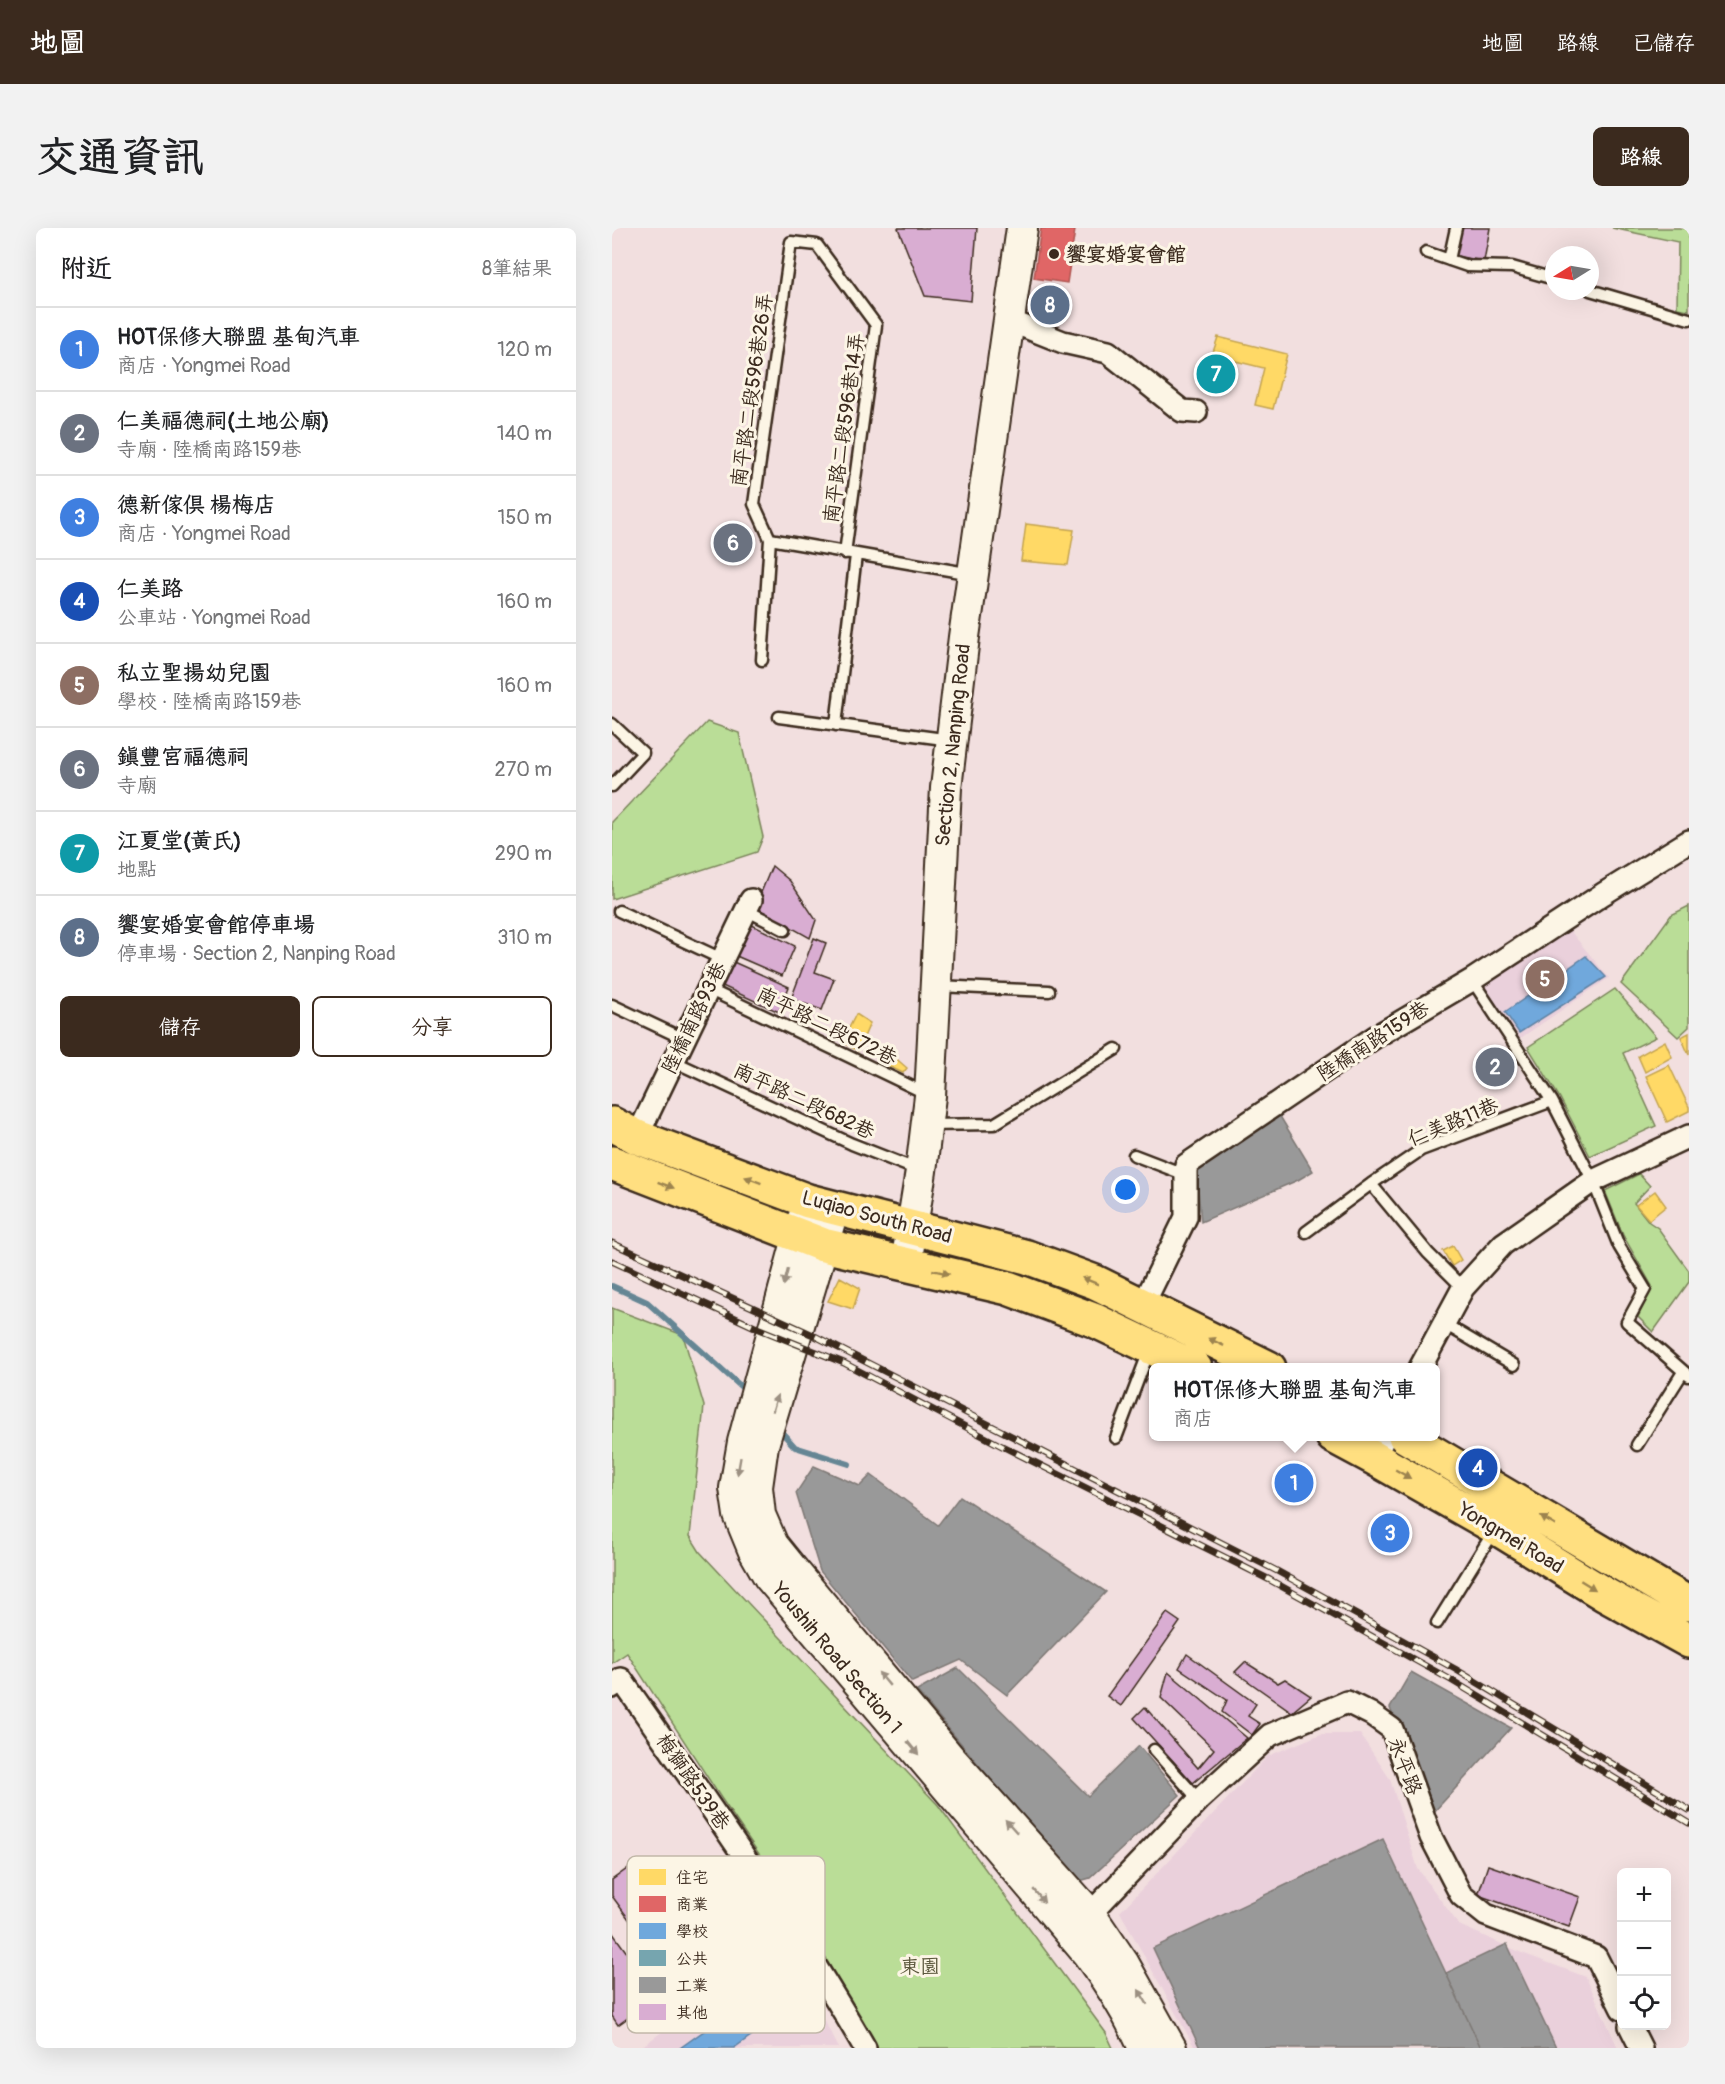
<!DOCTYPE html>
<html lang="zh-TW">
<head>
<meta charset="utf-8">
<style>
	body { margin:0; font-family:Pangolin,"LXGW WenKai TC",sans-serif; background:#f2f2f2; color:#202124 }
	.controls { position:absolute; right:18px; bottom:18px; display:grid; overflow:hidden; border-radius:9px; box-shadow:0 6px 24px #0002 }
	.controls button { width:54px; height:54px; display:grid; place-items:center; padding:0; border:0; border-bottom:2px solid #e0e0e0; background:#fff; color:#202124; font:30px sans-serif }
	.compass { position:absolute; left:933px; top:18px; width:54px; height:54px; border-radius:50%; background:#fff; box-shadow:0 6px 24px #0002; rotate:259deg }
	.you { position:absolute; left:514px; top:962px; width:21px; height:21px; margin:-15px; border:4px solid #fff; border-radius:50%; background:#1a73e8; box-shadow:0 0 0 9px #1a73e833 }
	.badge { display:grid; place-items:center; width:39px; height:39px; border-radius:50%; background:#3b2a1e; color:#fff; font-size:20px; font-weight:700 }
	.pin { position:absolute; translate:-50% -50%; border:3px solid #fff; box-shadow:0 2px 6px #0006 }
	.popup { position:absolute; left:537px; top:1135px; width:291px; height:78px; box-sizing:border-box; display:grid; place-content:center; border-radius:9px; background:#fff; filter:drop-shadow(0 2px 4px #0005); font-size:20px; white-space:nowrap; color:#757577 }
	.popup b { font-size:22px; color:#202124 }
	.popup::after { content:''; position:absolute; left:50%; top:100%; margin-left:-12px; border:12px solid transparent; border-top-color:#fff }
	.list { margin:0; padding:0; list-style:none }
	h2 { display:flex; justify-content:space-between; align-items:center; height:78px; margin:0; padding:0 24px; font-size:26px }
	h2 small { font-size:20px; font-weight:400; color:#757577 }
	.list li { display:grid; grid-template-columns:39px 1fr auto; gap:18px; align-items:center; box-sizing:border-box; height:84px; padding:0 24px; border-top:2px solid #e0e0e0 }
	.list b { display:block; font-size:22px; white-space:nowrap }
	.list p { margin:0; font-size:20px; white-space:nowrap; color:#757577 }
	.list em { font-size:20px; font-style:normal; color:#757577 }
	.actions { display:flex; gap:12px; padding:18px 24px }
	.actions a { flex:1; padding:14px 0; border:2px solid #3b2a1e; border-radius:9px; text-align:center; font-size:21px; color:#3b2a1e }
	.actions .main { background:#3b2a1e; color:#fff }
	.icon { flex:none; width:33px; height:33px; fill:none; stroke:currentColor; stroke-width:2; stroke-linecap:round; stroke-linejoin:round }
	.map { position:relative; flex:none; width:1077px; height:1820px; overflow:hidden; border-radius:9px }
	header { display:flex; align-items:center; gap:36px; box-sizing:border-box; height:84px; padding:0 30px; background:#3b2a1e; color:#fff }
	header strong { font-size:28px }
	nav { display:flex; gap:33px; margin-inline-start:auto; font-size:21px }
	.intro { display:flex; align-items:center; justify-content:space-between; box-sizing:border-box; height:144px; padding:0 36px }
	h1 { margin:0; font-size:42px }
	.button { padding:15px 27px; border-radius:9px; background:#3b2a1e; color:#fff; font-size:21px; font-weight:700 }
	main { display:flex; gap:36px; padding:0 36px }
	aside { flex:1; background:#fff; border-radius:9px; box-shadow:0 6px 24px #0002 }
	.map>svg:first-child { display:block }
	.built { fill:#ead0db }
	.green { fill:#badd97; stroke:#7a845a; stroke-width:1.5 }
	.homes { fill:#ffd966; stroke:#c4a450; stroke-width:1.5 }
	.shops { fill:#e06666; stroke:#ae5450; stroke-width:1.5 }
	.schools { fill:#6fa8dc; stroke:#5f82a3; stroke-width:1.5 }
	.public { fill:#76a5af; stroke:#648084; stroke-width:1.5 }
	.industry { fill:#999; stroke:#7d7874; stroke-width:1.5 }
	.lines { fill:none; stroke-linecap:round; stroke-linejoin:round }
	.stream { stroke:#658694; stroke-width:6 }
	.building { fill:#d9add2; stroke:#3b2a1e; stroke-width:1.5 }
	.lane-casing { stroke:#3b2a1e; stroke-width:15 }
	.street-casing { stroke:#3b2a1e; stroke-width:26 }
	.secondary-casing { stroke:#3b2a1e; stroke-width:34 }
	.primary-casing { stroke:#3b2a1e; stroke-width:38 }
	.lane { stroke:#fcf5e5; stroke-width:10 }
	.street { stroke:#fcf5e5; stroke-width:21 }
	.secondary { stroke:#fcf5e5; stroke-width:30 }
	.primary { stroke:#ffdf80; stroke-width:33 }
	.rail-casing { stroke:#3b2a1e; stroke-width:7 }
	.rail { stroke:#fcf5e5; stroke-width:4.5; stroke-dasharray:14; stroke-linecap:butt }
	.oneway { fill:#9d844f }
	.oneway2 { fill:#9c9082 }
	.poi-dot { fill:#3b2a1e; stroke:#fcf5e5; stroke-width:2 }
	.labels { text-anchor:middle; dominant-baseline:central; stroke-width:6; stroke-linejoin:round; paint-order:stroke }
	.poi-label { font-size:20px; font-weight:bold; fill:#3b2a1e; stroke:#fcf5e5; text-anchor:start }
	.street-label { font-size:20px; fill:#3b2a1e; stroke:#fcf5e5 }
	.park-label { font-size:20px; fill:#5b573c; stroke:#fcf5e5 }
	.key { fill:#fcf5e5; stroke:#c2b8a9; stroke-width:1.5 }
	.key-label { font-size:16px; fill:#3b2a1e }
</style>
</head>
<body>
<header>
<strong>地圖</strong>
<nav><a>地圖</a><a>路線</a><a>已儲存</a></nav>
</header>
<div class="intro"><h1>交通資訊</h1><a class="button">路線</a></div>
<main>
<aside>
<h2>附近<small>8筆結果</small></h2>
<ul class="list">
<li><span class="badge" style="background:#3f7fe0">1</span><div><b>HOT保修大聯盟 基甸汽車</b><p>商店 · Yongmei Road</p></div><em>120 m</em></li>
<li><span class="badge" style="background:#6b7280">2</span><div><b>仁美福德祠(土地公廟)</b><p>寺廟 · 陸橋南路159巷</p></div><em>140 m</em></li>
<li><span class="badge" style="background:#3f7fe0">3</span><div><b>德新傢俱 楊梅店</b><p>商店 · Yongmei Road</p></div><em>150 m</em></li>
<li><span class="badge" style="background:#1a4fb4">4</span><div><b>仁美路</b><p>公車站 · Yongmei Road</p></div><em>160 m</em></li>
<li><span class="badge" style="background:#8d6e63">5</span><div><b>私立聖揚幼兒園</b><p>學校 · 陸橋南路159巷</p></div><em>160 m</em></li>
<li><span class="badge" style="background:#6b7280">6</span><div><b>鎮豐宮福德祠</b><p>寺廟</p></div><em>270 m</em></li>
<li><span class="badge" style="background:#0f9aa8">7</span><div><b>江夏堂(黃氏)</b><p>地點</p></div><em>290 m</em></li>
<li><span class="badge" style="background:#5c6f8a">8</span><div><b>饗宴婚宴會館停車場</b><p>停車場 · Section 2, Nanping Road</p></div><em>310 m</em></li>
</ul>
<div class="actions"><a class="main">儲存</a><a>分享</a></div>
</aside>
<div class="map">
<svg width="1077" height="1820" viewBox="0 0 1077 1820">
	<rect width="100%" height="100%" fill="#f2dfdf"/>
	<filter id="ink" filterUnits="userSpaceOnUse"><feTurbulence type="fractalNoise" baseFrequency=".0167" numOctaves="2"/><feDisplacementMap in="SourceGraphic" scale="12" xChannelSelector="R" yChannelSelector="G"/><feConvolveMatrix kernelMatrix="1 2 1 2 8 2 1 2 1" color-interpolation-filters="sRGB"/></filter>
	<g filter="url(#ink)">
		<path class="built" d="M950,693L997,750L907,811L869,752Z
			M709,1506H748L778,1551L806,1641L847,1697L910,1725L974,1749L1006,1820H583L508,1684L656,1528Z
			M168,1721L175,1725L227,1820H28L161,1722Z"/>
		<path class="green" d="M1000,0H1077V82L1065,80L1066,14Z
			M95,494L127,505L151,609L145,624L0,671V594Z
			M1077,678V799L1066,809L1009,756L1059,687Z
			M1003,761L1044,809L1011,825L1044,898L978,928L948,870L916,819Z
			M1027,946L1038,958L1022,975L1037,994L1046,1000L1077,1043V1054L1041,1104L1026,1089L1040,1058L1011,1007L993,963Z
			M0,1080L71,1107L92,1178L78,1308L88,1324L326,1577L494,1805L501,1820H266L185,1682L109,1570L15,1425L0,1435Z"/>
		<path class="homes" d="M606,109L675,126L661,181L643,177L652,140L619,132L611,156L592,152Z
			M414,296L462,302L456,337L409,333Z
			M244,786L258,795L246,823L230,814Z
			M1077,805V827L1069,809Z
			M1053,813L1060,829L1033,844L1026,828Z
			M280,827L295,840L291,845L274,837Z
			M1057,837L1077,879V883L1055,894L1034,848Z
			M1043,963L1054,978L1037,992L1024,977Z
			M841,1018L849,1032L840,1038L831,1023Z
			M228,1049L248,1060L241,1081L216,1073Z"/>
		<path class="shops" d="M429,0L463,2L455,55L422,50Z"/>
		<path class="schools" d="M974,728L994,749L907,805L893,784Z
			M169,1748L188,1773L122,1820H68Z"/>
		<path class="public" d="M112,307H131V323H111Z
			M873,824L894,825L893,854L873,852Z"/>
		<path class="industry" d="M666,885L701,943L686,952L589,994L584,939Z
			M202,1238L248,1258L259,1247L326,1297L348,1268L494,1364L395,1467L349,1432L300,1454L208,1343L184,1265Z
			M346,1440L476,1568L527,1518L568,1567L478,1650L468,1653L459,1647L305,1463Z
			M799,1444L899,1500L819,1587L778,1480Z
			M771,1611L869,1820H588L541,1720Z
			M895,1716L944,1820H869L834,1745Z"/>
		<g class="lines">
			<path class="stream" d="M0,1058L35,1074L135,1164
				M165,1199L183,1219L237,1236"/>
		</g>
		<path class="building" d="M286,0H365L359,73L313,68Z
			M849,0H878L872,33L843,28Z
			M160,638L178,653L204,692L198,710L143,679Z
			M136,695L183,718L170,748L122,727Z
			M202,710L214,715L203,744L222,751L210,782L179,771Z
			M117,732L177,759L167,784L106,756Z
			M555,1385L568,1394L509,1478L495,1468Z
			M575,1426L644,1476L636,1488L648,1496L640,1507L610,1484L615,1472L567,1440Z
			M633,1434L666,1455L673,1451L699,1468L680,1484L623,1444Z
			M556,1444L635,1510L581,1555L522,1490L533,1479L586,1540L602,1521L549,1470Z
			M26,1633L48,1663L58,1656L76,1681L66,1688L88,1717L54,1742L0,1668V1652Z
			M876,1637L968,1669L957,1699L866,1667Z
			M0,1704L46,1768L6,1797L0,1788Z"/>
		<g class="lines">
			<defs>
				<path id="lane" d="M814,24L855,38L900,39L942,51
					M837,32L844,0
					M978,62L1077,91
					M158,311L360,346
					M150,432L158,311L142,276L179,14L205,17L264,97L233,325
					M167,489L339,512
					M0,496L31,525L0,558
					M224,497L244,327
					M134,682L173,702
					M7,683L110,731
					M860,752L940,873L981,953L1007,1018L1033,1061L1015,1094L1077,1148
					M326,758L437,763
					M96,761L315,866
					M0,777L72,811
					M61,833L240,916L306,942
					M315,897L382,896L504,821
					M522,927L574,947
					M759,956L816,1025L851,1060
					M694,1004L759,956L809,922L940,873
					M831,1095L902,1137
					M504,1210L537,1123
					M1025,1217L1071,1144
					M825,1395L882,1303
					M542,1522L587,1572
					M145,1705L170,1687"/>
				<path id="street" d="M396,92L451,114L496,124L570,183L584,184
					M25,909L139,672
					M531,1077L574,989V937L763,809L860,752L991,666L1077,613
					M808,1140L851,1060L891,1016L981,953L1077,908
					M762,1230L773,1208
					M0,1459L9,1451C94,1572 179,1692 253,1820
					M467,1695L478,1686L587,1572L658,1507L735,1474L759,1486L780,1501L819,1609L849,1667L874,1687L984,1729L1010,1781
					M1018,1798L1029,1820"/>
				<path id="secondary" d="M196,973L131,1214L123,1260L127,1287L141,1321L157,1349L475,1725C497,1754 517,1787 532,1820
					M222,980L151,1217L145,1259L148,1287L161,1317L182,1343L339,1531L478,1686L512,1736L559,1820
					M294,1036L309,943L318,868L334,560L352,409L410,0"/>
				<path id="primary" d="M0,896L25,909L196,973L415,1029L483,1054L657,1140
					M0,935L211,1017L396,1060L484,1093L583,1140
					M721,1208L762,1230L885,1300L992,1366L1077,1413
					M793,1208L1077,1376"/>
			</defs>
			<use href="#lane" class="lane-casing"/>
			<use href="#street" class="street-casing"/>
			<use href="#secondary" class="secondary-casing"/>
			<use href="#primary" class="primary-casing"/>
			<use href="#lane" class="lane"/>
			<use href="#street" class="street"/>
			<use href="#secondary" class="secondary"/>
			<use href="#primary" class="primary"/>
			<defs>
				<path id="rail" d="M0,1015L199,1106L665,1343L843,1441L1077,1582
					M0,1033L145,1100L232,1135L388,1217L658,1352L839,1452L1077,1595"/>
			</defs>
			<use href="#rail" class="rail-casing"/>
			<use href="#rail" class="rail"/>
		</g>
		<defs><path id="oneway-solid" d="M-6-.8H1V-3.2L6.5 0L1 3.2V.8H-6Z" transform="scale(1.5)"/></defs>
		<g class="oneway">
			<use href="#oneway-solid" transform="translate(141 952) rotate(-159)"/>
			<use href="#oneway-solid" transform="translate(54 957) rotate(21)"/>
			<use href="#oneway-solid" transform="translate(329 1044) rotate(13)"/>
			<use href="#oneway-solid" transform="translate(478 1053) rotate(-158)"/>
			<use href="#oneway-solid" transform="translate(604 1114) rotate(-154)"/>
			<use href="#oneway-solid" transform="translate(791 1246) rotate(30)"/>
			<use href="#oneway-solid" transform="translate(936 1293) rotate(-149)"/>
			<use href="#oneway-solid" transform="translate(976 1357) rotate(32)"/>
		</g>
		<g class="oneway2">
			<use href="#oneway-solid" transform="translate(174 1049) rotate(104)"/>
			<use href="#oneway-solid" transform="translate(163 1175) rotate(-74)"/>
			<use href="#oneway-solid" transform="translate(127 1238) rotate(100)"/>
			<use href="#oneway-solid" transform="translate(272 1451) rotate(-130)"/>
			<use href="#oneway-solid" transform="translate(301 1520) rotate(50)"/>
			<use href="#oneway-solid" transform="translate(399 1598) rotate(-132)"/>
			<use href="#oneway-solid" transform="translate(427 1668) rotate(50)"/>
			<use href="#oneway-solid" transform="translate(531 1769) rotate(-121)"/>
		</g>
	</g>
	<circle class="poi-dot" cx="442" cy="26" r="6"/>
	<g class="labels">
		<g class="poi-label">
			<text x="454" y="26">饗宴婚宴會館</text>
		</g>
		<g class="street-label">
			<text transform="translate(140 162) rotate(-82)">南平路二段596巷26弄</text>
			<text transform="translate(232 200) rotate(-82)">南平路二段596巷14弄</text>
			<text transform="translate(341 517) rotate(-84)">Section 2, Nanping Road</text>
			<text transform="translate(82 790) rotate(-64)">陸橋南路93巷</text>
			<text transform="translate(215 798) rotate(26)">南平路二段672巷</text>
			<text transform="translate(761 813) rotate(-33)">陸橋南路159巷</text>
			<text transform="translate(192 873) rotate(25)">南平路二段682巷</text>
			<text transform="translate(841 894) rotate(-22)">仁美路11巷</text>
			<text transform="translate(265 989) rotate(15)">Luqiao South Road</text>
			<text transform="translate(899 1310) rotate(31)">Yongmei Road</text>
			<text transform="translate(225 1430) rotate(50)">Youshih Road Section 1</text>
			<text transform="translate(793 1538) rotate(69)">永平路</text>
			<text transform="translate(81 1554) rotate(55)">梅獅路539巷</text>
		</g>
		<g class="park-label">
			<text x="308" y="1738">東園</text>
		</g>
	</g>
	<rect x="15" y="1628" width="198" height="177" rx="9" class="key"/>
	<rect x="27" y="1641" width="27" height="16" fill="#ffd966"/>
	<rect x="27" y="1668" width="27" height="16" fill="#e06666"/>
	<rect x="27" y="1695" width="27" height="16" fill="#6fa8dc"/>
	<rect x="27" y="1722" width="27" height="16" fill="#76a5af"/>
	<rect x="27" y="1749" width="27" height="16" fill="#999"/>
	<rect x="27" y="1776" width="27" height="16" fill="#d9add2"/>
	<g class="key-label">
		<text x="64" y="1655">住宅</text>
		<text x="64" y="1682">商業</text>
		<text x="64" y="1709">學校</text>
		<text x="64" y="1736">公共</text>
		<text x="64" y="1763">工業</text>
		<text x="64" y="1790">其他</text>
	</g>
</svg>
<div class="controls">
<button>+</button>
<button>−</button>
<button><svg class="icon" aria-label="locate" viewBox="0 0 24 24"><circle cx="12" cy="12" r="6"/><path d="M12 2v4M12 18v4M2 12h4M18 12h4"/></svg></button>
</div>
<svg class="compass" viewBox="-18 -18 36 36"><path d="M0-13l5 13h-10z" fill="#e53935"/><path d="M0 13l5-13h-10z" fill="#757577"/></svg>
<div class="you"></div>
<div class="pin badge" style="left:682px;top:1255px;background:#3f7fe0">1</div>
<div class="popup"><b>HOT保修大聯盟 基甸汽車</b>商店</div>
<div class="pin badge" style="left:883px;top:839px;background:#6b7280">2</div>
<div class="pin badge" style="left:778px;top:1305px;background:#3f7fe0">3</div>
<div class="pin badge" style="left:866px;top:1240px;background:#1a4fb4">4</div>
<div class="pin badge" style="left:933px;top:751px;background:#8d6e63">5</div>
<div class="pin badge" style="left:121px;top:315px;background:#6b7280">6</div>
<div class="pin badge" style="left:604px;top:146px;background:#0f9aa8">7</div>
<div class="pin badge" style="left:438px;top:77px;background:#5c6f8a">8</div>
</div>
</main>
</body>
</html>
